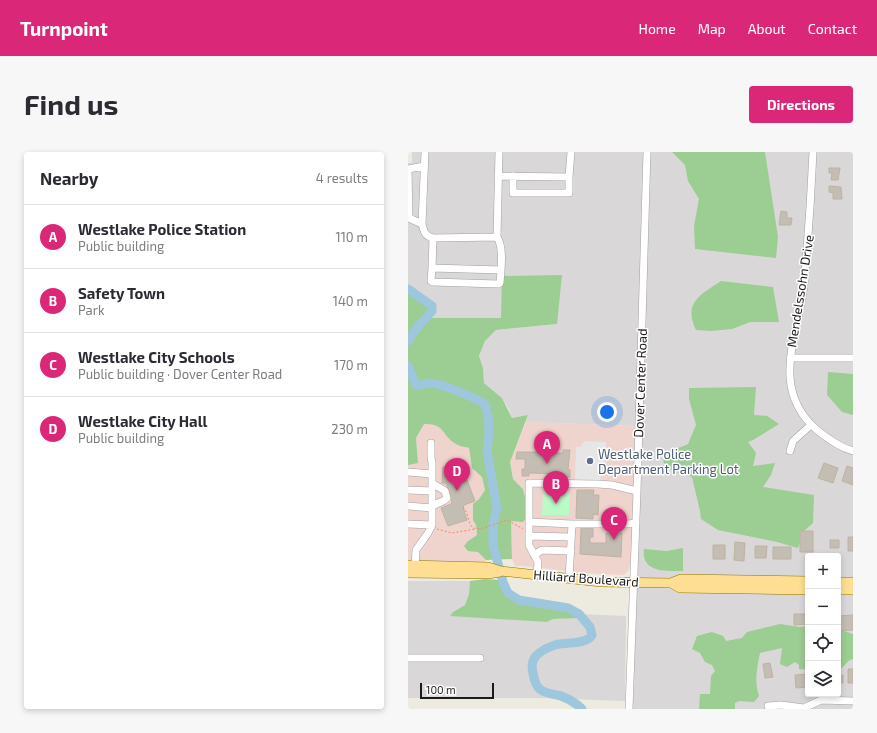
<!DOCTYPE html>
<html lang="en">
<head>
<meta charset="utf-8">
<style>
	body { margin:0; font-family:"Exo 2",sans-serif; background:#f7f7f7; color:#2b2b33 }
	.controls { position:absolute; right:12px; bottom:12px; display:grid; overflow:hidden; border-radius:4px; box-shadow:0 2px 6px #0003 }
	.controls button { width:36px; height:36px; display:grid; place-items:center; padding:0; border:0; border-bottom:1px solid #e1e1e2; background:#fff; color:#2b2b33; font:20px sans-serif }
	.scale { position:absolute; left:12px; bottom:10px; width:74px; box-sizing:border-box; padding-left:4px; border:2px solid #1a1a1a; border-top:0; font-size:11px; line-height:14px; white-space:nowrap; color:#1a1a1a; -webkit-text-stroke:3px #fff; paint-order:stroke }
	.you { position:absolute; left:199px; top:260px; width:14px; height:14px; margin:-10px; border:3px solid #fff; border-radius:50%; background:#1a73e8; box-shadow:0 0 0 6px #1a73e833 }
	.badge { display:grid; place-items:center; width:26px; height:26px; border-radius:50%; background:#db2777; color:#fff; font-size:13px; font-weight:700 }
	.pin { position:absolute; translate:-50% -33px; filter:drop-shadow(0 1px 2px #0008) }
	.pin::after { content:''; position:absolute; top:21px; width:14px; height:12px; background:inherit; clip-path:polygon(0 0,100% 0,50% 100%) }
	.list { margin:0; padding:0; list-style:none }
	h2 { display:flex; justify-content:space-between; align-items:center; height:52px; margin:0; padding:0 16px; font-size:17px }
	h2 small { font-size:13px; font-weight:400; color:#7c7c81 }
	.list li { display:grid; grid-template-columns:26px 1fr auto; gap:12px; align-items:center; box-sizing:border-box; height:64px; padding:0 16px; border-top:1px solid #e1e1e2 }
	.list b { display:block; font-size:15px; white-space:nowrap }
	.list p { margin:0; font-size:13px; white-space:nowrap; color:#7c7c81 }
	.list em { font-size:13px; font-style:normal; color:#7c7c81 }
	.icon { flex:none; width:22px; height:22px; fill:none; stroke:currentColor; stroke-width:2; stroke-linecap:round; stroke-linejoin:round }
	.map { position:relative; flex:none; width:445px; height:557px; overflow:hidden; border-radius:4px }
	header { display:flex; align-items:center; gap:24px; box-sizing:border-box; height:56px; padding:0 20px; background:#db2777; color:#fff }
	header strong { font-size:19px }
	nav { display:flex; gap:22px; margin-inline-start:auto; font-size:14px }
	.intro { display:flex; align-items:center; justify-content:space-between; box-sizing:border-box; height:96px; padding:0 24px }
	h1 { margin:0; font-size:28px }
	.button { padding:10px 18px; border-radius:4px; background:#db2777; color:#fff; font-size:14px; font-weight:700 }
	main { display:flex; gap:24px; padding:0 24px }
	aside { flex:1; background:#fff; border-radius:4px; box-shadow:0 2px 6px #0003 }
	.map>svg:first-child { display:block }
	.residential { fill:#d9d7d7 }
	.commercial { fill:#efd3cd }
	.forest { fill:#9ccd93 }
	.park { fill:#b9fac7 }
	.parking { fill:#e6e6e6 }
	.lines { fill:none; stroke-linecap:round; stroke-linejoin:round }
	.river { stroke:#9ec6dc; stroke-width:9 }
	.building { fill:#c4bdb3; stroke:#beb2a2 }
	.minor-casing { stroke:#a1a1a1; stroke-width:8 }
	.major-casing { stroke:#917400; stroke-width:10 }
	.path { stroke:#fd8560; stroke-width:1; stroke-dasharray:2 2; stroke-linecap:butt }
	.minor { stroke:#fff; stroke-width:7 }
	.major { stroke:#fede93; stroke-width:9 }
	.service-dot { fill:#5c6f8a; stroke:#fff; stroke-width:1.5 }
	.labels { text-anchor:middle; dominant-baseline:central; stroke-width:3; stroke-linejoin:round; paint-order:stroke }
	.street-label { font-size:13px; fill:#1a1a1a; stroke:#fff }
	.service-label { font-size:13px; fill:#4e5e75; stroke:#fff; text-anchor:start }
</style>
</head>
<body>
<header>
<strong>Turnpoint</strong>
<nav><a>Home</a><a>Map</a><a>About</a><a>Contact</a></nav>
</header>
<div class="intro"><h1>Find us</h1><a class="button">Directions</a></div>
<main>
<aside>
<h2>Nearby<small>4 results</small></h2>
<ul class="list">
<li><span class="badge">A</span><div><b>Westlake Police Station</b><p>Public building</p></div><em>110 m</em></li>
<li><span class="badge">B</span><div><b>Safety Town</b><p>Park</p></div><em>140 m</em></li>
<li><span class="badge">C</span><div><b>Westlake City Schools</b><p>Public building · Dover Center Road</p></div><em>170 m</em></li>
<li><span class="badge">D</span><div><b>Westlake City Hall</b><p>Public building</p></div><em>230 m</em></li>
</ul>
</aside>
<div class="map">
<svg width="445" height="557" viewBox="0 0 445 557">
	<rect width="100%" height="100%" fill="#edeadf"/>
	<path class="residential" d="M4,0H237L229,274L118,270L120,263L104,266L101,257L94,246L76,231L75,216L71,204L77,189L88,178L149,172L94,166H24V159L0,137V11H4Z
		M239,0H445V430H430V404H400V429L263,431L400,438V542H430V438H445V557H221Z
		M0,429H62L61,442L57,453L45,460L139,470L145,467L171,465V462L218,464L217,549L135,546H0Z"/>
	<path class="commercial" d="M118,270L229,274L223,402L221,418L216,423L187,422L115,414H107L104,407L103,369L115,337L105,327L102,310Z
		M24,271L32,276L48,292L61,296L64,316L74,325L77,338L71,347L65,368L68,373L69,383L60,389L78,408L75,412L0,410V309L10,311L8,286L15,272Z"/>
	<path class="forest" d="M264,0H357L370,85L368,106L287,97L286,74L291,47L280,29L277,13Z
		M154,123L149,172L88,178L77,189L71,204L75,216L76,231L94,246L104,266L120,263L102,310L105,327L115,337L121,363L115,370L103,369L104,407L78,408L70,400L60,399L56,394L60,389L69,383L68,373L65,368V352L71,347L77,338L74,325L64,316L61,296C57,295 51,294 48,292C34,284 37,271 16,272L8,286L10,311L0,313V137L24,154V166H93L94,124Z
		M313,129L365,135L371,170H342L324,177L303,179L288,178C275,151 292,143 313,129Z
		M420,220L445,222V263L434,260L419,243Z
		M348,235L346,263L359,264L371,272L345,288L340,290L348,301L345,314L367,311L363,323L355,335L406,343L405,371L396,379L390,396L369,390L310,378L293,367L292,359L284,325L265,319L255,310L259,301L280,292L288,273L281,247V236Z
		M275,396V419C258,419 233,421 236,397L259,399Z
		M77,427L91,428L95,430L100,441L111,448L160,456L171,462V466L145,467L139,470L42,464L45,460L57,453L61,442L62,429Z
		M372,472L392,475L400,474V518L391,517V513L387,510L379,515L372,512L374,496L352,501C349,516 346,529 351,544L346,550L331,549L327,551V557H291L292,542H302L303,524L307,519L304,513L297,510L292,501L284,497L289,484L304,480L315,484L318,489L334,486L339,480Z
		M430,477L445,482V507C438,508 437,516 430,518Z"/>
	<path class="park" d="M135,340L162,341L161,363H134Z"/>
	<path class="parking" d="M179,289L198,290L197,323H193L192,328H167L168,295H172L176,290Z"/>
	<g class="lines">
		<path class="river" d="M0,137L24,154V159L8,177L0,189
			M0,214L8,233C16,234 14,232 20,231C32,230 67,246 77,252L80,264L81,281L79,299L89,356L85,372V393L95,430L100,441L111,448L160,456L171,462L182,475L184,483C179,493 157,490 147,493C140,495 135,498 130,502C124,507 123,513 125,521C128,541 136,540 153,544C161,547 168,551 174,557"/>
	</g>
	<path class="building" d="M421,16H432L430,28H423L424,21H421Z
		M421,34L433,35L434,47H425V41L421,40Z
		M373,59L379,60V66H384L383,73H371Z
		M155,298H162L160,317L162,318V325H155V322L121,321V324H114V317H117V307H108L109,300H146V301H155Z
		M416,311L430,316L425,331L410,326Z
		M439,314L445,316V333L434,329Z
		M35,315H53V330L59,328L67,349L56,353L55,355L59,368L40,374L33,356L43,352L44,349L38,331H34Z
		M169,338H186L185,343H191L190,363L185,362V367L168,366Z
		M173,376H185V385H182V391H198V381H214L213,405L172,402Z
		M392,379H405V400H392Z
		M440,385H445V399H440Z
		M422,388H431V396H422Z
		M327,390L337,391L336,409L326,408Z
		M305,393H317V407H305Z
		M347,394H359L358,406H347Z
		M365,395H383V407H365Z
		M386,462H400V472L386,473Z
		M445,463V478L431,479L430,464Z
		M362,511L365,525L357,526L355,512Z
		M440,517H445V531H440Z
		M399,522L400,535L388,536L387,523Z
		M430,523H435V531H430Z"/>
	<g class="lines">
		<defs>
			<path id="minor" d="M17,0L14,72C16,80 17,84 25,86L89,85
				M91,0L89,85C96,95 93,118 92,131L90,132L25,130L23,129L24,116L93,118
				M405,0C403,45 400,89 396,133C390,183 361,237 409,278C420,287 431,295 445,299
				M90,24L161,25V41H105V24
				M161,25L163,0
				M14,72L1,66L0,17L16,14
				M24,116L25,86
				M382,206H445
				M382,299L385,289L403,273
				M0,320L24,322
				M0,338L24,339
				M0,354L24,356
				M24,354L37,348L39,346L37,339L24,331
				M121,370L164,372L161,427
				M0,372L24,373
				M164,372H220L228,371
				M121,384L163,385
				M126,403L134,398L163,399
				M7,417L8,398L20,381L24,373V311L23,305V291
				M129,423L130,410L121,393V331L190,332L204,333L229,339
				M0,506H72
				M360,554L373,553L396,556L413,548L445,549
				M221,557L229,339L239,0"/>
			<path id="major" d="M0,413L80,415L93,419L193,430L263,431L273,427L400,429
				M0,421L80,422L92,420
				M430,430H445
				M263,431L272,436L400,438
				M430,438H445"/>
		</defs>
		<use href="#minor" class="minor-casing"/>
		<use href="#major" class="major-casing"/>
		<path class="path" d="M55,355C61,361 59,370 65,376L72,377L99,368L115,377
			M29,377L44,381L67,377"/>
		<use href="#minor" class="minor"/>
		<use href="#major" class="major"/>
	</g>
	<circle class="service-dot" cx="182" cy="309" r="4"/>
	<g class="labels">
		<g class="street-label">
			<text transform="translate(392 139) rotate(-81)">Mendelssohn Drive</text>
			<text transform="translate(232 231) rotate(-88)">Dover Center Road</text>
			<text transform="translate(178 426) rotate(4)">Hilliard Boulevard</text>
		</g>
		<g class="service-label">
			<text x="190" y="302">Westlake Police<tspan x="190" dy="15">Department Parking Lot</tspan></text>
		</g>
	</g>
</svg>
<div class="controls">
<button>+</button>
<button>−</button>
<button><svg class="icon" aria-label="locate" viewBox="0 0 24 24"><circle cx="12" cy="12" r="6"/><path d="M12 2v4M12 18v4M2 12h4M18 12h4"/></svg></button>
<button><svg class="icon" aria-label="layers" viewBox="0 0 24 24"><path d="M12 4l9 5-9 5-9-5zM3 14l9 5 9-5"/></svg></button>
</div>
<div class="scale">100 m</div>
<div class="you"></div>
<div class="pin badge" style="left:139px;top:312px">A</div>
<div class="pin badge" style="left:148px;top:352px">B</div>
<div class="pin badge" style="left:206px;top:388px">C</div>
<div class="pin badge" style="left:49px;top:339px">D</div>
</div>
</main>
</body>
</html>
